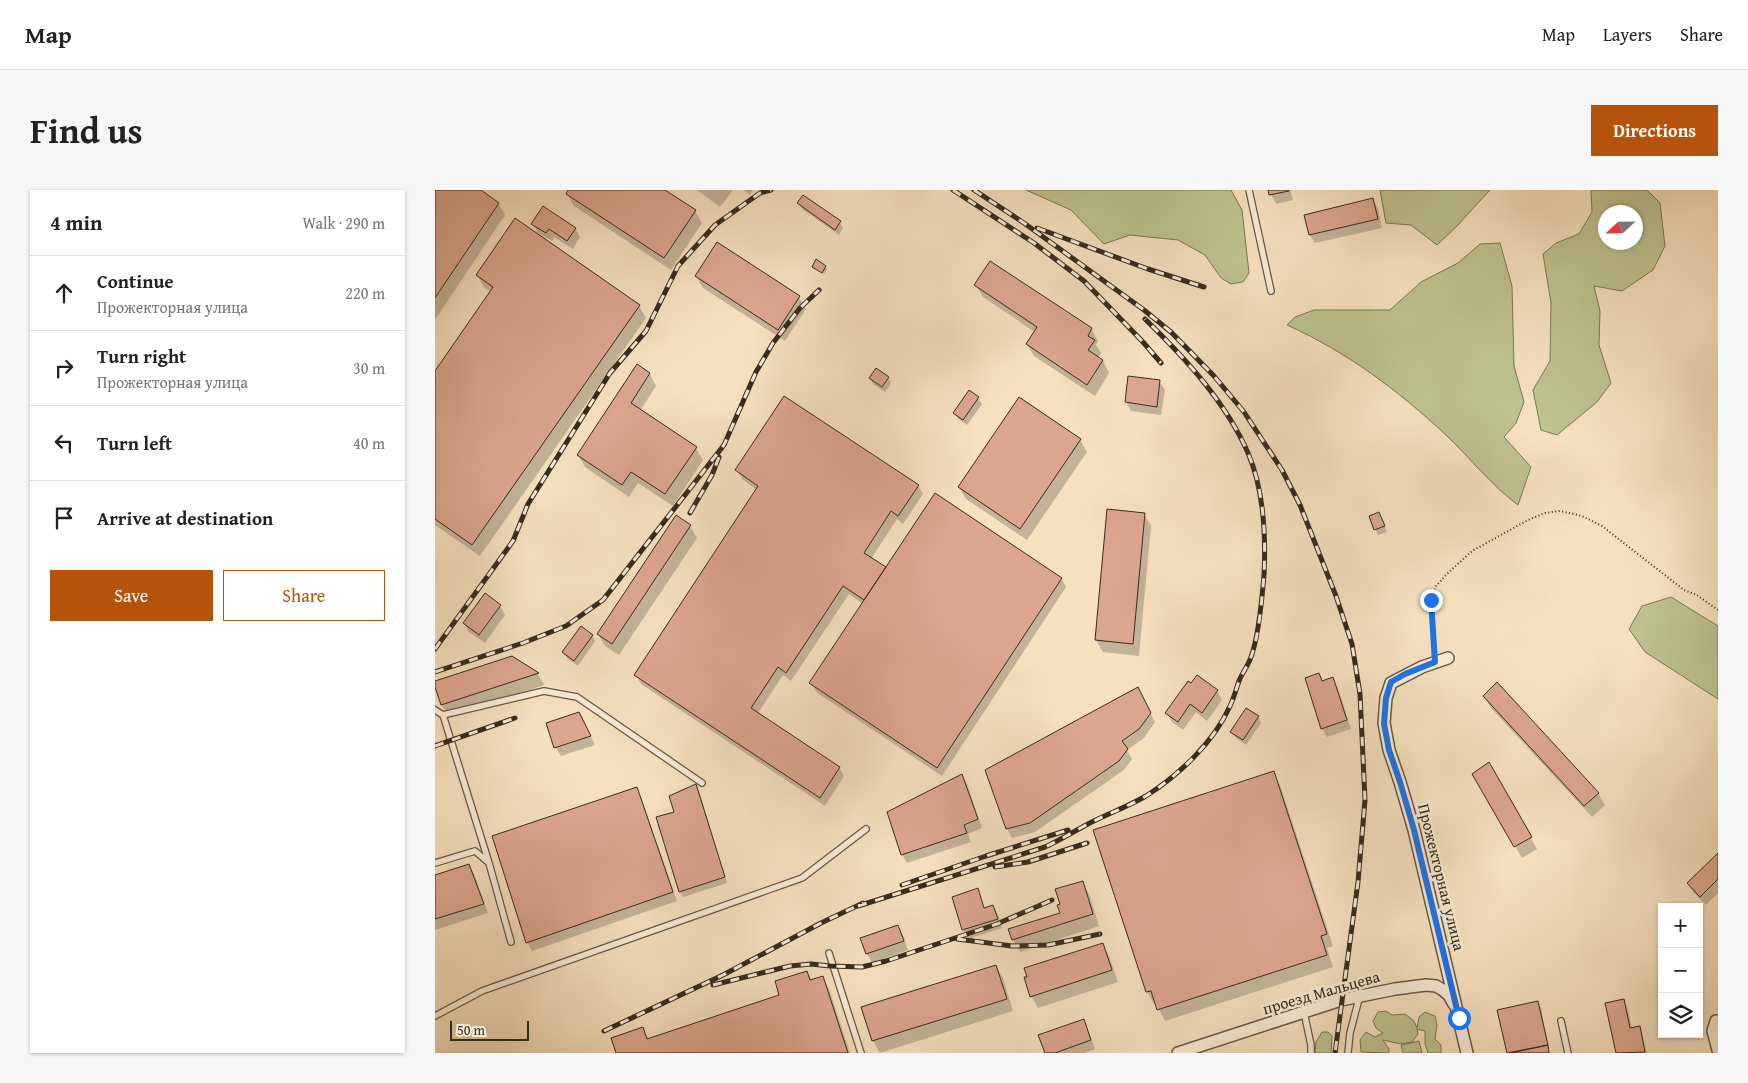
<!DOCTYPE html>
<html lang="en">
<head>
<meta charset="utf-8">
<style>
	body { margin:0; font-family:"Gentium Book Plus",serif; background:#f6f6f6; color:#222 }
	.controls { position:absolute; right:15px; bottom:15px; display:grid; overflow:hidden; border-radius:0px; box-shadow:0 1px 4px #0004 }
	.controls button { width:45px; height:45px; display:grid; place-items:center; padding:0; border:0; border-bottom:1px solid #e0e0e0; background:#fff; color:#222; font:25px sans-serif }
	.compass { position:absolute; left:1163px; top:15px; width:45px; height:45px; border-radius:50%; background:#fff; box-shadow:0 1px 4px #0004; rotate:248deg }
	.scale { position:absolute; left:15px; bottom:12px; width:79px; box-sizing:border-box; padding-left:5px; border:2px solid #372b1b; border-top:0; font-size:14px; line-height:18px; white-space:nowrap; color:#372b1b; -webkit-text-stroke:4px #f9ebd5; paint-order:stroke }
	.stop { position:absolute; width:15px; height:15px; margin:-11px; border:4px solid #1a73e8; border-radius:50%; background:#fff }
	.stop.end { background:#1a73e8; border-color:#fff; box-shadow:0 1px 5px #0008 }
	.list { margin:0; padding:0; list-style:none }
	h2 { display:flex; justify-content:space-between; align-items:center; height:65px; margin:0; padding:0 20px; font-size:21px }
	h2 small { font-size:16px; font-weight:400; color:#767676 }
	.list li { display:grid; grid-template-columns:32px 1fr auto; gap:15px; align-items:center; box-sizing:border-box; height:75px; padding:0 20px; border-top:1px solid #e0e0e0 }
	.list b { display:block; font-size:19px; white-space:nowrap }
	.list p { margin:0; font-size:16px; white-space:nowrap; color:#767676 }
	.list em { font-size:16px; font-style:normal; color:#767676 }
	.actions { display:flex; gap:10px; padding:15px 20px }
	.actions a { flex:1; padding:11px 0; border:1px solid #b45309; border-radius:0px; text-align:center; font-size:18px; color:#b45309 }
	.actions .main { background:#b45309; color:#fff }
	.icon { flex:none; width:28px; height:28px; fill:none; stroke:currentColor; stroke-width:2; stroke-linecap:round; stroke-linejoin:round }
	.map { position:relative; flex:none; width:1283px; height:863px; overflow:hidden; border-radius:0px }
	header { display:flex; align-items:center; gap:30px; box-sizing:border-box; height:70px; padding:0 25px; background:#fff; border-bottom:1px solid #e0e0e0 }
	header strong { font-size:24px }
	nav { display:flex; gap:28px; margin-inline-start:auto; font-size:18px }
	.intro { display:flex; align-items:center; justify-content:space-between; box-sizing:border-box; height:120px; padding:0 30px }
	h1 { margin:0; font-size:35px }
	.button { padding:12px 22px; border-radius:0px; background:#b45309; color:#fff; font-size:18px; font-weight:700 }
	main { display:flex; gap:30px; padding:0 30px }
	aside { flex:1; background:#fff; border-radius:0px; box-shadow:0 1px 4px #0004 }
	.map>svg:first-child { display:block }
	.green { fill:#bdc290; stroke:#7a7656; fill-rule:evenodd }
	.shadow { fill:#0003 }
	.building { fill:#dca68e; stroke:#372b1b }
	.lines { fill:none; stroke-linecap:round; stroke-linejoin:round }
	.service-casing { stroke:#675844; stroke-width:8 }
	.minor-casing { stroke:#675844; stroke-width:14 }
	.path { stroke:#372b1b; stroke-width:2; stroke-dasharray:1 2.5; stroke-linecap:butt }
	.service { stroke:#f9ebd5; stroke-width:5.5 }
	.minor { stroke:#f9ebd5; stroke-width:11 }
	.rail-casing { stroke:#372b1b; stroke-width:5 }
	.rail { stroke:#f9ebd5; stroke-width:3; stroke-dasharray:9; stroke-linecap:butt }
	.route { stroke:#1a73e8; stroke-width:6 }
	.labels { text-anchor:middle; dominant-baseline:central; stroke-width:5; stroke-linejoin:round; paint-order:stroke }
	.street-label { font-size:16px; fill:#372b1b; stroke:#f9ebd5 }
</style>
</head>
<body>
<header>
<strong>Map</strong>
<nav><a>Map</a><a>Layers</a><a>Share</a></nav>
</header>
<div class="intro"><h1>Find us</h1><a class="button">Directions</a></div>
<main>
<aside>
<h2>4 min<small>Walk · 290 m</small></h2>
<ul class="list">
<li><svg class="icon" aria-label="ahead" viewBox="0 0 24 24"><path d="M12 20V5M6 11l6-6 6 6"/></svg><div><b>Continue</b><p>Прожекторная улица</p></div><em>220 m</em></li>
<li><svg class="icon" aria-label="right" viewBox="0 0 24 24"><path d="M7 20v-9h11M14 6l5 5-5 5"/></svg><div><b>Turn right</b><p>Прожекторная улица</p></div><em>30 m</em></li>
<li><svg class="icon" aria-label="left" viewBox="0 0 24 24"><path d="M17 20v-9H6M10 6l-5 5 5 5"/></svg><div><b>Turn left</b></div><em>40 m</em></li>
<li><svg class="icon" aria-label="arrive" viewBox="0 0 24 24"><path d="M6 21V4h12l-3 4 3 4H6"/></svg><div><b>Arrive at destination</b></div></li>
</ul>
<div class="actions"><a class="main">Save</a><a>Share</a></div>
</aside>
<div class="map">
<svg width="1283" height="863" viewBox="0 0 1283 863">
	<rect width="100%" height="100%" fill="#f6e0be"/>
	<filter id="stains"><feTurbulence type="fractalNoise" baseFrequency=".004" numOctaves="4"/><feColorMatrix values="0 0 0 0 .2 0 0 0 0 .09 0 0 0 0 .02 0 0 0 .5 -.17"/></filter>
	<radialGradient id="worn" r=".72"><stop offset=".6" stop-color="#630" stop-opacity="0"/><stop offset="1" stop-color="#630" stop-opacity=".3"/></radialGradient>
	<path class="green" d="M591,0H796L807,20L814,83L808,92L796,94L786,88L770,65L743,50L695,45L669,54L636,20Z
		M945,0H1055L1022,36L1002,55L976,35L951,33Z
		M1156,0H1212L1225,13L1230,56L1218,80L1187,101L1159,96L1165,121L1164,155L1176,193L1162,212L1122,245L1106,240L1098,200L1115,171L1116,113L1108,64L1121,53L1144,44L1157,22ZM1170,22H1200V52H1170Z
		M1065,53L1077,96L1079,176L1089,212L1081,233L1069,247L1096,277L1083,315C1056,295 1036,269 1012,246C964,201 912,162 852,135L860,127L879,120H955L986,92L1023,73L1045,54Z
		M1236,407L1283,436V509L1210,462L1194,439L1207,416Z
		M951,821L957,825L970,824L979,831L982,838L984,827L990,822L1000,826L1002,835L1000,849L1006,855V863H993L990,854V841L982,839L983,844L977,852L966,854L948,850L954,859V863L926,862L925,850L931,842L940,847L948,843L941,838L938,831L943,822Z
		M887,842H893L897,846L896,863H880L881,852Z
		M984,851L987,863H968L966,855Z"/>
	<path class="shadow" d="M0,0H43L63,13L70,25L0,130Z
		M135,0H228L260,21L267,33L236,80L139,16L132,4Z
		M262,0H298L285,17Z
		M308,0H318L315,5Z
		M834,0H855L858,10L841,14Z
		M938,10L943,19L947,38L880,53L875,45Z
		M364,13L405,32L408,38L404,45L367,19Z
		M98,34L140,38L145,47L138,59L119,47L117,51L103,43Z
		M378,77H390L392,79L389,84Z
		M42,85L204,116L211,128L45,366L0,335V183L56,102L49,97Z
		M261,86L364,107L371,119L350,151L268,98Z
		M541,95L656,139L663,151L661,155L666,163L663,168L668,171L674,183L660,206L599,166L592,154L600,142L548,107Z
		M202,176L215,184L221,196L205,221L261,258L268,270L238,316L203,293L194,307L150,277L143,265Z
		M435,188H453L456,194L450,202L438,194Z
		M724,191L730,200L726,225L696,221L691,212Z
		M534,202L543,208L547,214L532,235L523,229L520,223Z
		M645,250L652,262L592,350L531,309L524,297Z
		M302,280L483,296L488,304L468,334L462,329L436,369L451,379L626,388L631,397L507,586L381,502L376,493L428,414L414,404L356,491L348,485L323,523L404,577L409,586L390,616L206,494L201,485L322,300L307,289Z
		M944,323L952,342L943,345L935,327Z
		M709,324L716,336L704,466L668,462L661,450Z
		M255,336L262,348L184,465L170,456L163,444Z
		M65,416L70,425L50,453L34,442L29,433Z
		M157,446L160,451L143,476L132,468L128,462Z
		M77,467L103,484L109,495L14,527L7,515L0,493Z
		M884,485L888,492L898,489L903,498L916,539L892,547L887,538Z
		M782,501L787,510L772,531L761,522L748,540L737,532L732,523Z
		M1049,506L1163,603L1170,615L1157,627L1056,518Z
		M707,507L720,532L709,548L692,560L697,569L689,580L600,642L577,648L572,639Z
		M823,527L826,533L811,555L800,547L796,542Z
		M149,532L160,555L126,566L121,558L112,533Z
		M1054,574L1102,659L1087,668L1038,584Z
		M839,583L845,595L898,756L892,758L898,777L730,831L721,813L719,814L712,802L660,641Z
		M527,585L532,594L547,638L533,644L536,652L472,673L467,664Z
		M261,596L264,601L292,693L248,707L245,701Z
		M201,598L206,607L242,711L97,761L92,752Z
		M1283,665V703L1271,715L1258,702L1253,693Z
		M34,675L39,684L53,723L0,740V686Z
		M647,692L654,704L664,736L585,762L578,750L627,724Z
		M542,700L550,718L557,716L563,725L567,738L533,749L528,740L518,707Z
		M463,736L468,745L473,760L437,773L432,764L427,748Z
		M667,754L674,766L683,792L603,818L596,806Z
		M561,776L568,788L578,821L445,863L438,851Z
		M372,782L377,791L387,787L394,799L415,863H182L208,839L214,850L346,806Z
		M1188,811L1192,816L1197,839L1204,837L1207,843L1212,863H1182L1171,814Z
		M1103,812L1106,818L1114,863H1073L1064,821Z
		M648,831L653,840L660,859L650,863H611Z"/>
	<path class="building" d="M0,0H46L64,13L0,108Z
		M133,0H230L261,20L229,68L131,4Z
		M833,0H853L854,1L834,5Z
		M368,5L406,31L400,40L362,13Z
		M938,8L943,29L874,45L869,25Z
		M108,16L141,38L132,51L114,39L111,43L96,34Z
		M80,28L205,115L37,355L0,329V181L58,97L41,85Z
		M282,52L365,106L343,140L260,86Z
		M381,69L391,76L387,83L377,77Z
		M555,71L657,138L653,146L660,150L653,160L668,170L652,195L591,154L602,137L539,95Z
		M202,174L215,183L196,213L262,257L230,304L196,282L187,295L142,265Z
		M441,178L454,187L447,197L434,188Z
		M693,186L725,190L722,217L690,212Z
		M534,200L544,207L528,230L518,223Z
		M349,206L484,295L463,326L456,321L429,363L451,377L429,410L408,396L351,483L343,477L316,518L405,577L385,608L199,485L323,296L300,280Z
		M584,207L646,249L585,339L523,297Z
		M500,303L627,388L502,578L374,493Z
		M672,319L710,323L698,454L660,450Z
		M944,322L950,336L939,340L934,326Z
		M241,325L256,335L177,454L162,444Z
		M50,403L66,415L44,445L28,433Z
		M146,436L158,445L139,471L127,462Z
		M77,466L104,483L6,515L0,497V491Z
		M884,483L887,491L898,487L912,530L886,539L870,488Z
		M762,485L783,500L767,523L755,514L743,532L730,523L753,491L756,493Z
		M1062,492L1164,603L1149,616L1048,506Z
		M703,497L716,523L704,539L687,551L693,559L684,571L595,633L571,639L550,580Z
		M811,518L824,526L808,550L795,542Z
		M144,522L156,546L119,558L111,533Z
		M1054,572L1097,647L1079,657L1037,584Z
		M839,581L892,744L886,746L892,765L722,820L716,801L711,802L658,640Z
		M527,584L543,629L529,635L532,643L466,665L452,622Z
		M261,594L290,687L244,702L221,627L239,622L234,606Z
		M202,597L238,702L91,753L57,646Z
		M1283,663V689L1265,707L1252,693Z
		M34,674L49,714L0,729V685Z
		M648,691L658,724L577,750L573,739L625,723L622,715L625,714L620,699Z
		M543,698L549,718L558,715L563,729L527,740L517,707Z
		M463,735L469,751L431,764L425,748Z
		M668,753L677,780L595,807L589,787H592L589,778Z
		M561,775L572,809L437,851L426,817Z
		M372,781L375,790L388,786L413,863H181L176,848L208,837L212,849L344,805L340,791Z
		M1189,809L1195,838L1205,836L1210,862L1181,863L1170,813Z
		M1103,811L1113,855L1072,863L1062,820Z
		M649,829L656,850L620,863H610L603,845Z
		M1113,855L1114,863H1076Z"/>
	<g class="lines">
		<defs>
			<path id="service" d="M814,0L836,101
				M0,520L8,525L54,673
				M8,525L109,501L142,507L267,593
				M0,673L40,661L54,673L76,752
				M394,763L426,863
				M869,822L876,855V863
				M0,826L47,801L367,688L431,639
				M1126,831L1133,863
				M913,863L915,843L925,805"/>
			<path id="minor" d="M1013,468L987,477L956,493L951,508L949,533L954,560L965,592L979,640L1032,863
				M1281,831L1278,841L1283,860
				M743,863L906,810L960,799L991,795L1001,796L1008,800L1014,805L1019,814"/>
		</defs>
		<use href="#service" class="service-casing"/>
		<use href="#minor" class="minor-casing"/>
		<path class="path" d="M1000,462L996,410L1001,396L1013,383L1037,361L1093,330L1110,323L1125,321L1147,326L1167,336L1249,400L1262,405L1283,420"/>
		<use href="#service" class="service"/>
		<use href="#minor" class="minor"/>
		<defs>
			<path id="rail" d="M518,0L599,53L649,91L708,152L726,173
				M539,0L589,33L709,120L736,142L779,186L809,222L847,280L865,315L901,406L917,454L925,504L930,610L923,692L900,863
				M602,38L713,79L769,97
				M255,323L277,285L284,267
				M0,459L78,351L93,314L175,183L211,141L243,76L280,35L325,3L336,0
				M0,482L88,453L131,436L168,410L289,255L321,182L338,153L365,118L384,100
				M0,556L80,528
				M560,677L593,672L652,653
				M467,695L551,666L633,640
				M423,716L610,657C625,650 638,642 653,634C672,624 692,617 711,606C744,585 779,552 795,516C799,508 801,499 804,491C807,483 813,476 816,467C824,446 827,408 829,385C831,345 829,300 813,263C791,212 749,167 710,129
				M522,749L577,756L613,755L665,744
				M278,795L355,776L376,774L395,776L427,777L451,771L562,734L617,710
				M169,841L288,785L386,733L428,713"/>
		</defs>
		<use href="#rail" class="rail-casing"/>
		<use href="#rail" class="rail"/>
	</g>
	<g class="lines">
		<path class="route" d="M996,410L1000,472L970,484L956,492L951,508L949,534L954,560L965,592L979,640L1024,828"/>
	</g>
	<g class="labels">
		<g class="street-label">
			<text transform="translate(1007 687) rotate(76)">Прожекторная улица</text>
			<text transform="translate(886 802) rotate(-16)">проезд Мальцева</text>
		</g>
	</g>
	<rect width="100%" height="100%" filter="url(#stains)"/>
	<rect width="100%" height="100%" fill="url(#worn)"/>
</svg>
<div class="controls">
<button>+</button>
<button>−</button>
<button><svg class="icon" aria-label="layers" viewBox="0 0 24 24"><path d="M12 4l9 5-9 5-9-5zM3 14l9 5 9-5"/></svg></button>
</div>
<svg class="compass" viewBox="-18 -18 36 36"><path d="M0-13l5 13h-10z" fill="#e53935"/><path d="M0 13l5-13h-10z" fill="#767676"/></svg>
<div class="scale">50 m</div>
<div class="stop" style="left:1024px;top:828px"></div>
<div class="stop end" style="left:996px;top:410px"></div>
</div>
</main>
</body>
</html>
